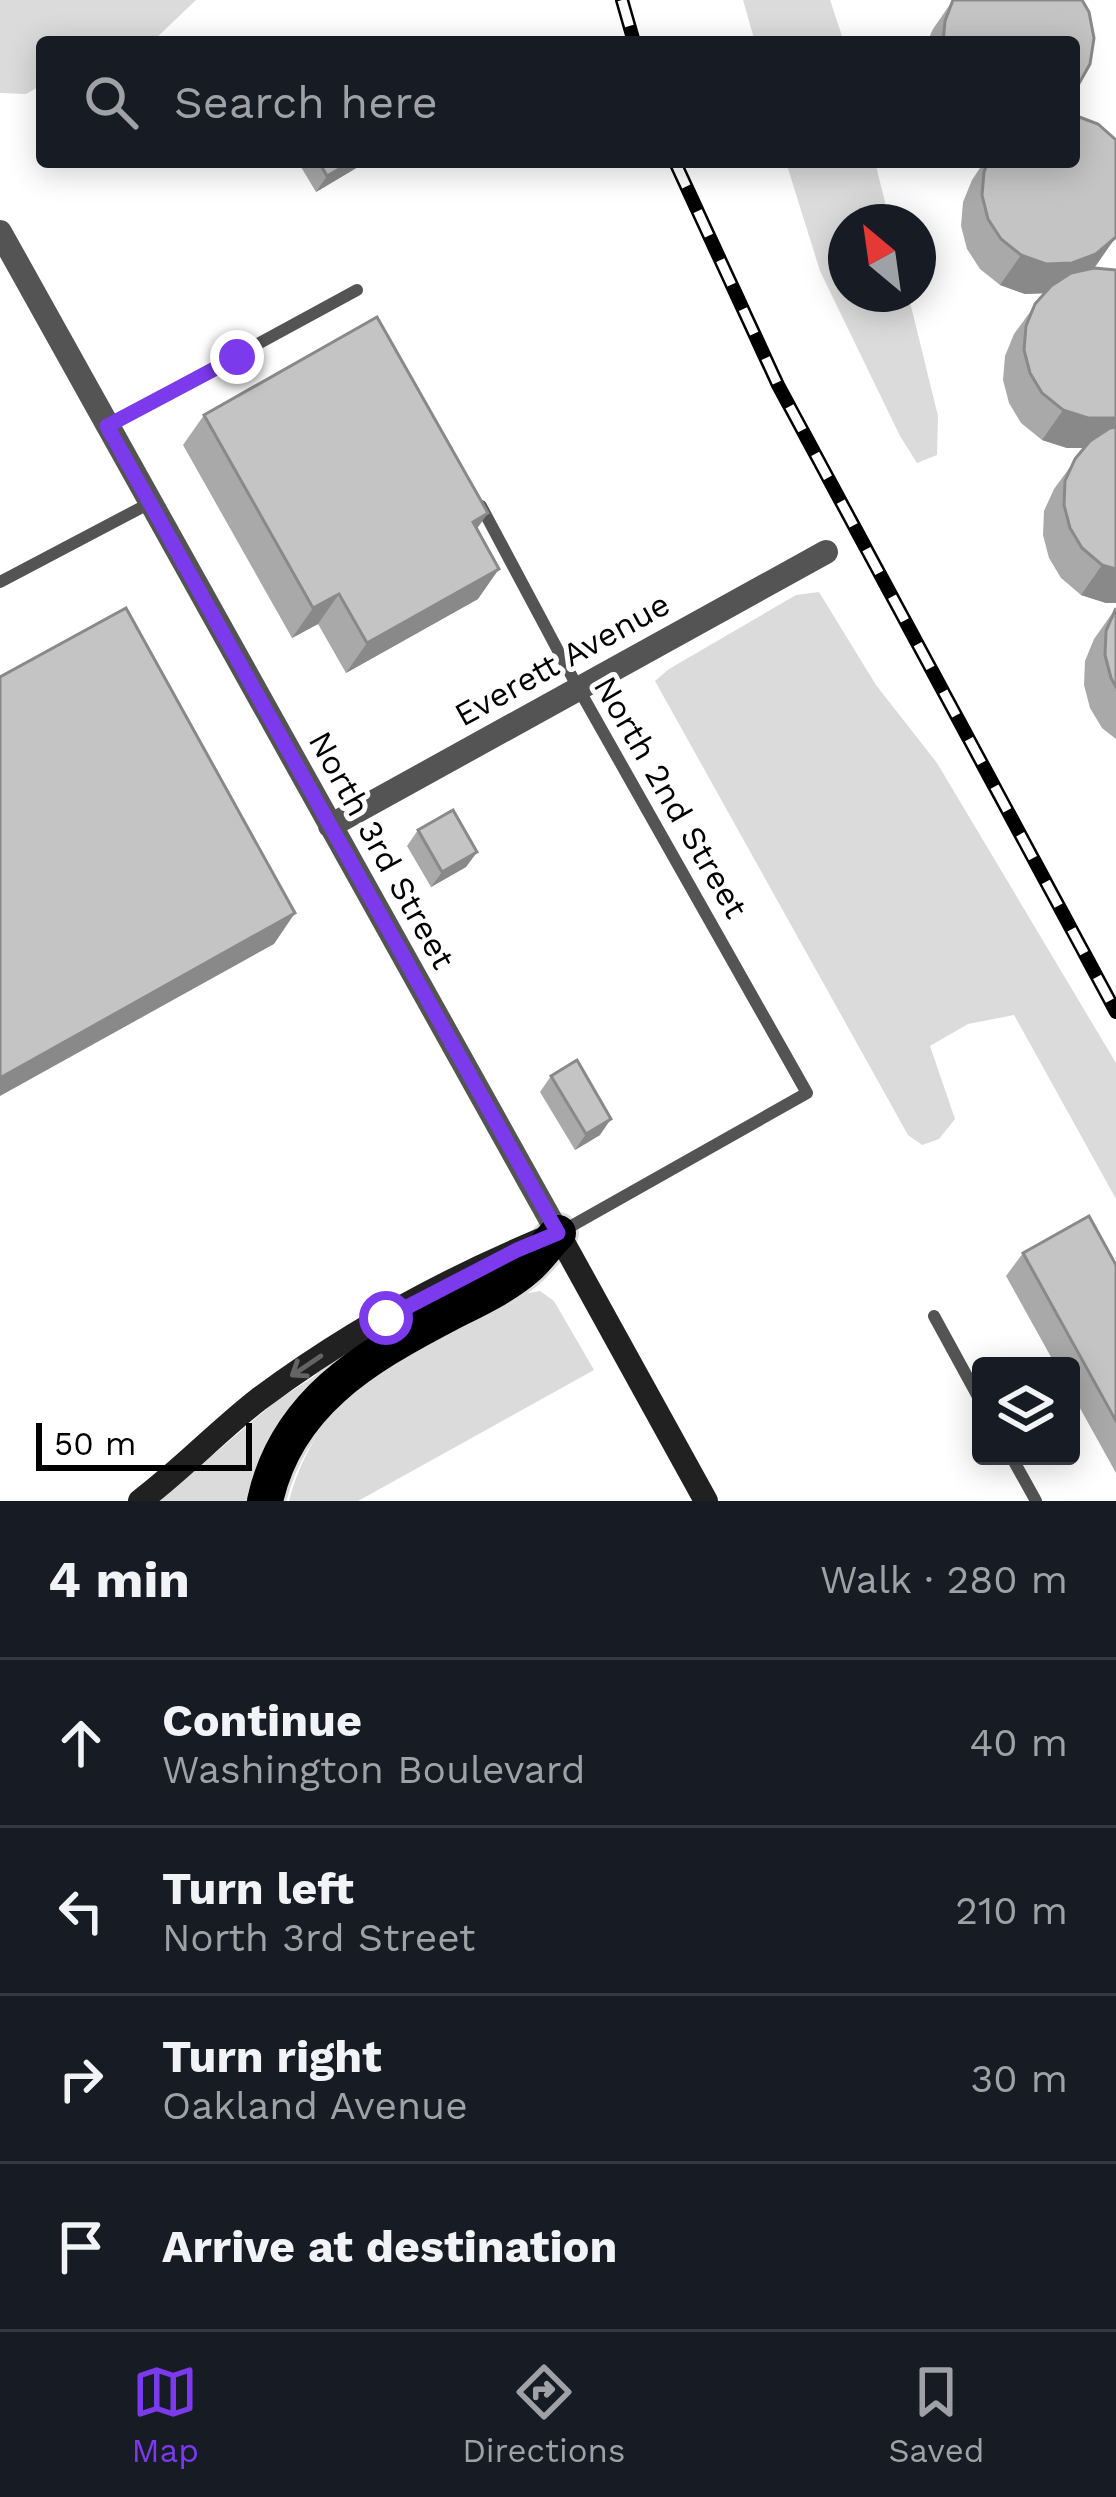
<!DOCTYPE html>
<html lang="en">
<head>
<meta charset="utf-8">
<style>
	body { margin:0; font-family:"Work Sans",sans-serif; background:#20242c; color:#f1f3f6 }
	.controls { position:absolute; right:36px; bottom:36px; display:grid; overflow:hidden; border-radius:12px; box-shadow:0 6px 30px #0003 }
	.controls button { width:108px; height:108px; display:grid; place-items:center; padding:0; border:0; border-bottom:3px solid #363941; background:#171b24; color:#f1f3f6; font:60px sans-serif }
	.compass { position:absolute; left:828px; top:204px; width:108px; height:108px; border-radius:50%; background:#171b24; box-shadow:0 6px 30px #0003; rotate:331deg }
	.scale { position:absolute; left:36px; bottom:30px; width:216px; box-sizing:border-box; padding-left:12px; border:6px solid #000; border-top:0; font-size:33px; line-height:42px; white-space:nowrap; color:#000; -webkit-text-stroke:9px #fff; paint-order:stroke }
	.stop { position:absolute; width:36px; height:36px; margin:-27px; border:9px solid #7c3aed; border-radius:50%; background:#fff }
	.stop.end { background:#7c3aed; border-color:#fff; box-shadow:0 3px 12px #0008 }
	.list { margin:0; padding:0; list-style:none }
	h2 { display:flex; justify-content:space-between; align-items:center; height:156px; margin:0; padding:0 48px; font-size:51px }
	h2 small { font-size:39px; font-weight:400; color:#9ea1a6 }
	.list li { display:grid; grid-template-columns:78px 1fr auto; gap:36px; align-items:center; box-sizing:border-box; height:168px; padding:0 48px; border-top:3px solid #363941 }
	.list b { display:block; font-size:45px; white-space:nowrap }
	.list p { margin:0; font-size:39px; white-space:nowrap; color:#9ea1a6 }
	.list em { font-size:39px; font-style:normal; color:#9ea1a6 }
	.icon { flex:none; width:66px; height:66px; fill:none; stroke:currentColor; stroke-width:2; stroke-linecap:round; stroke-linejoin:round }
	.map { position:relative; flex:none; width:1116px; height:1501px; overflow:hidden }
	.search { position:absolute; background:#171b24; box-shadow:0 6px 30px #0003; left:36px; right:36px; top:36px; height:132px; display:flex; align-items:center; gap:30px; box-sizing:border-box; padding:0 42px; border-radius:12px; color:#9ea1a6; font-size:45px }
	.sheet { height:828px; background:#171b24 }
	nav { display:flex; justify-content:space-around; align-items:center; box-sizing:border-box; height:168px; border-top:3px solid #363941; background:#171b24; font-size:33px; color:#9ea1a6 }
	nav a { display:grid; justify-items:center; gap:6px }
	nav .on { color:#7c3aed }
	.map>svg:first-child { display:block }
	.green { fill:#dbdbdb }
	.lines { fill:none; stroke-linecap:round; stroke-linejoin:round }
	.highway-casing { stroke:#dbdbdb; stroke-width:42 }
	.lane { stroke:#545454; stroke-width:12 }
	.street { stroke:#545454; stroke-width:24 }
	.secondary { stroke:#212121; stroke-width:24 }
	.highway { stroke:#000; stroke-width:36 }
	.rail-casing { stroke:#000; stroke-width:14 }
	.rail { stroke:#fff; stroke-width:9; stroke-dasharray:27; stroke-linecap:butt }
	.wall { fill:#a9a9a9 }
	.shaded-wall { fill:#898989 }
	.building { fill:#c4c4c4; stroke:#898989; stroke-width:3 }
	.oneway { stroke:#646464 }
	.route { stroke:#7c3aed; stroke-width:15 }
	.labels { text-anchor:middle; dominant-baseline:central; stroke-width:10; stroke-linejoin:round; paint-order:stroke }
	.street-label { font-size:33px; fill:#000; stroke:#fff }
</style>
</head>
<body>
<div class="map">
<svg width="1116" height="1501" viewBox="0 0 1116 1501">
	<rect width="100%" height="100%" fill="#fff"/>
	<path class="green" d="M0,0H196L152,42H42V85L26,94L0,93Z
		M743,0H830L844,42H755Z
		M786,162H875L890,222H846V294H908L938,416L937,455L917,463L900,436L820,271Z
		M819,592L876,685L937,763L1116,1063V1199L1014,1015L968,1024L930,1046L955,1119L939,1139L922,1145L908,1135L655,681L669,669L796,595Z
		M540,1291L554,1301L594,1370L358,1501H289C322,1380 413,1353 513,1296Z
		M337,1362L256,1501H159L276,1401Z"/>
	<g class="lines">
		<defs>
			<path id="highway" d="M265,1501C286,1404 364,1358 446,1315C473,1301 503,1288 526,1268C538,1258 547,1244 558,1233"/>
		</defs>
		<use href="#highway" class="highway-casing"/>
		<path class="lane" d="M107,426L357,290
			M481,506L577,686L807,1093L559,1233
			M0,582L150,503
			M934,1316L981,1402
			M1011,1456L1036,1501"/>
		<path class="street" d="M0,232L558,1233
			M330,826L826,552"/>
		<path class="secondary" d="M140,1501C181,1470 218,1431 259,1399C349,1332 454,1275 558,1233L706,1501"/>
		<use href="#highway" class="highway"/>
		<defs>
			<path id="rail" d="M622,0L634,42
				M675,162L778,385L1116,1012"/>
		</defs>
		<use href="#rail" class="rail-casing"/>
		<use href="#rail" class="rail"/>
	</g>
	<path class="wall" d="M953,0L1074,42H927L933,29Z
		M298,162H362L358,167L316,192Z
		M984,162H1074L1094,268L1106,603L1081,595L1061,578L1049,558L1043,535L1044,511L1054,489L1084,448H1067L1042,440L1021,423L1009,403L1003,380L1005,356L1014,334L1044,293L1025,294L1000,285L980,269L967,249L961,226L963,202L972,180Z
		M204,415L477,529L478,599L346,673L318,624L292,638L183,445Z
		M1116,608V739L1102,728L1090,708L1084,685L1085,661L1094,639Z
		M418,830L477,852L466,867L431,887L407,846Z
		M551,1076L600,1135L575,1150L540,1092Z
		M1023,1253L1116,1265V1473L1071,1392V1366H1056L1006,1276Z"/>
	<path class="shaded-wall" d="M351,162H362L358,167L316,192L327,176Z
		M1116,237L1095,267L1075,284L1051,293L1025,294L1000,285L1021,255Z
		M1063,410L1116,417V439L1093,448H1067L1042,440Z
		M488,513L467,543L473,522Z
		M1102,565L1116,569V603H1106L1081,595Z
		M499,569L478,599L346,673L367,643Z
		M339,594L318,624L292,638L313,608Z
		M477,852L466,867L431,887L442,872Z
		M295,913L274,944L0,1096V1078Z
		M611,1119L600,1135L575,1150L586,1134Z"/>
	<path class="building" d="M953,0H1082L1089,12L1094,38L1090,64L1077,87L1074,89V42H943L945,21Z
		M1074,115L1098,124L1116,140V237L1096,254L1072,263L1046,264L1021,255L1001,239L988,219L982,195L984,172L988,162H1074Z
		M319,162H351L327,176Z
		M1094,268L1116,270V417L1114,418H1088L1063,410L1042,393L1030,373L1024,350L1026,326L1035,304L1051,286L1071,273Z
		M377,317L488,513L473,522L499,569L367,643L339,594L313,608L204,415Z
		M1116,427V569L1102,565L1082,548L1070,528L1064,505L1065,481L1075,459L1090,441L1110,428Z
		M126,608L295,913L0,1078V677Z
		M1116,608V687L1111,678L1105,655L1106,631Z
		M453,810L477,852L442,872L418,830Z
		M577,1060L611,1119L586,1134L551,1076Z
		M1089,1216L1116,1265V1421L1023,1253Z"/>
	<defs><path id="oneway-shaft" d="M-6 0H5M1.5-3L5.5 0L1.5 3" fill="none" stroke-width="1.6" stroke-linecap="round" stroke-linejoin="round" transform="scale(3)"/></defs>
	<use class="oneway" href="#oneway-shaft" transform="translate(306 1366) rotate(146)"/>
	<g class="lines">
		<path class="route" d="M237,357L107,426L558,1233L517,1250L386,1318"/>
	</g>
	<g class="labels">
		<g class="street-label">
			<text transform="translate(562 659) rotate(-29)">Everett Avenue</text>
			<text transform="translate(671 797) rotate(60)">North 2nd Street</text>
			<text transform="translate(382 850) rotate(61)">North 3rd Street</text>
		</g>
	</g>
</svg>
<div class="controls">
<button><svg class="icon" aria-label="layers" viewBox="0 0 24 24"><path d="M12 4l9 5-9 5-9-5zM3 14l9 5 9-5"/></svg></button>
</div>
<svg class="compass" viewBox="-18 -18 36 36"><path d="M0-13l5 13h-10z" fill="#e53935"/><path d="M0 13l5-13h-10z" fill="#9ea1a6"/></svg>
<div class="scale">50 m</div>
<div class="stop" style="left:386px;top:1318px"></div>
<div class="stop end" style="left:237px;top:357px"></div>
<div class="search"><svg class="icon" aria-label="search" viewBox="0 0 24 24"><circle cx="10" cy="10" r="6"/><path d="M15 15l6 6"/></svg>Search here</div>
</div>
<section class="sheet">
<h2>4 min<small>Walk · 280 m</small></h2>
<ul class="list">
<li><svg class="icon" aria-label="ahead" viewBox="0 0 24 24"><path d="M12 20V5M6 11l6-6 6 6"/></svg><div><b>Continue</b><p>Washington Boulevard</p></div><em>40 m</em></li>
<li><svg class="icon" aria-label="left" viewBox="0 0 24 24"><path d="M17 20v-9H6M10 6l-5 5 5 5"/></svg><div><b>Turn left</b><p>North 3rd Street</p></div><em>210 m</em></li>
<li><svg class="icon" aria-label="right" viewBox="0 0 24 24"><path d="M7 20v-9h11M14 6l5 5-5 5"/></svg><div><b>Turn right</b><p>Oakland Avenue</p></div><em>30 m</em></li>
<li><svg class="icon" aria-label="arrive" viewBox="0 0 24 24"><path d="M6 21V4h12l-3 4 3 4H6"/></svg><div><b>Arrive at destination</b></div></li>
</ul>
</section>
<nav>
<a class="on"><svg class="icon" aria-label="map" viewBox="0 0 24 24"><path d="M3 6l6-2 6 2 6-2v14l-6 2-6-2-6 2zM9 4v14M15 6v14"/></svg>Map</a>
<a><svg class="icon" aria-label="directions" viewBox="0 0 24 24"><path d="M12 3l9 9-9 9-9-9zM9 14v-3h6M13 9l2 2-2 2"/></svg>Directions</a>
<a><svg class="icon" aria-label="saved" viewBox="0 0 24 24"><path d="M7 4h10v16l-5-4-5 4z"/></svg>Saved</a>
</nav>
</body>
</html>
